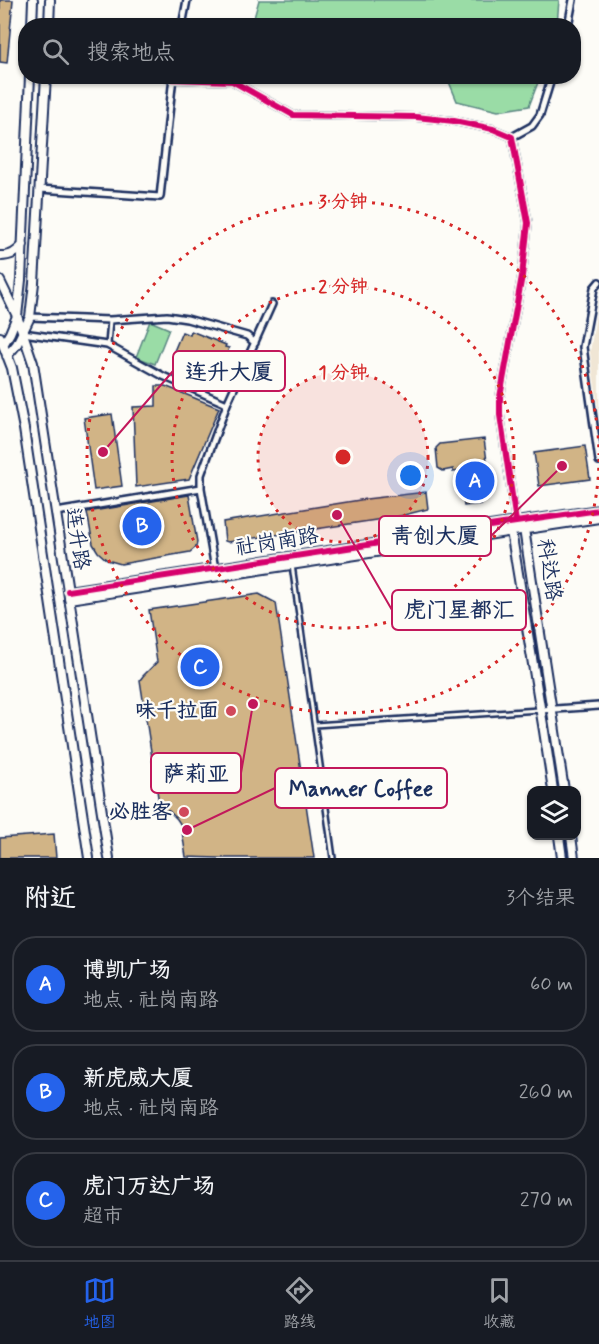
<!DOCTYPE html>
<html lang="zh">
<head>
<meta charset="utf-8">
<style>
	body { margin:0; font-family:Mynerve,"LXGW WenKai TC",sans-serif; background:#242831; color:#f1f3f6 }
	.controls { position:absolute; right:18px; bottom:18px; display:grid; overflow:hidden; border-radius:12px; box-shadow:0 2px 4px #0004 }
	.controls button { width:54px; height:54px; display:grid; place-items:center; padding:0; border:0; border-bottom:2px solid #363941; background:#171b24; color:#f1f3f6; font:30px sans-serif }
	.you { position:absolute; left:411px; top:476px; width:21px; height:21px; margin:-15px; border:4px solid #fff; border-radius:50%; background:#1a73e8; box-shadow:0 0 0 9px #1a73e833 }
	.badge { display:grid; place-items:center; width:39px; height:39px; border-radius:50%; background:#2563eb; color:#fff; font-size:20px; font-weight:700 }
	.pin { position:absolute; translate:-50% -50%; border:3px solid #fff; box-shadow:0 2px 6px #0006 }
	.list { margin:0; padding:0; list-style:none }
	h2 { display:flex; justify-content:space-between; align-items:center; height:78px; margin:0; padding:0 24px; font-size:26px }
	h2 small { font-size:20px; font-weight:400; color:#9ea1a6 }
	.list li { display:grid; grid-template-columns:39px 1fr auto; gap:18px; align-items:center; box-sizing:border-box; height:96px; margin:0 12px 12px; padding:0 12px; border:2px solid #363941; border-radius:24px }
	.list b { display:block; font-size:22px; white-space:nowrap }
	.list p { margin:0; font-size:20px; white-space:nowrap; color:#9ea1a6 }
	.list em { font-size:20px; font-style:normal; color:#9ea1a6 }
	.icon { flex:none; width:33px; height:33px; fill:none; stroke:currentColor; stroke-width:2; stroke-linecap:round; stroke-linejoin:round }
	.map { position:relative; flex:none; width:599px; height:858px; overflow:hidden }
	.search { position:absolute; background:#171b24; box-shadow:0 2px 4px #0004; left:18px; right:18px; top:18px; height:66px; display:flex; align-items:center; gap:15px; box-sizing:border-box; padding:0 21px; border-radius:24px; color:#9ea1a6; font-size:22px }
	.sheet { height:402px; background:#171b24 }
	nav { display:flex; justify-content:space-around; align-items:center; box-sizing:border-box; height:84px; border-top:2px solid #363941; background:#171b24; font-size:16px; color:#9ea1a6 }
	nav a { display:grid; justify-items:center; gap:3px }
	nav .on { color:#2563eb }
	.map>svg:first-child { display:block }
	.built { fill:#f0e6d5 }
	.green { fill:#9adca6; stroke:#5a8682; stroke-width:1.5 }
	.building { fill:#d1b486; stroke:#1b2f5e; stroke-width:1.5 }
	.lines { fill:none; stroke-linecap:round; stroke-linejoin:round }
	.lane-casing { stroke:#1b2f5e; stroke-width:8 }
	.street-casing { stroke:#1b2f5e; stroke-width:10 }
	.secondary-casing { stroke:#1b2f5e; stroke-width:12 }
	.lane { stroke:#fdfcf7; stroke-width:3 }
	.street { stroke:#fdfcf7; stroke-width:5 }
	.secondary { stroke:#fdfcf7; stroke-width:8 }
	.cycleway-casing { stroke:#fdfcf7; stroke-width:10 }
	.cycleway { stroke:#d6006c; stroke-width:6 }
	.ring { fill:none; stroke:#d62828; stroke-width:3; stroke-dasharray:3 6 }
	.poi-dot { fill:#d1495b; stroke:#fdfcf7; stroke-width:2 }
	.labels { text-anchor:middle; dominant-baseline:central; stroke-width:4.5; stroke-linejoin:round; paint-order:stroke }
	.street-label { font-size:21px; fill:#1b2f5e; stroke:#fdfcf7 }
	.poi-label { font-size:21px; font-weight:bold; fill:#1b2f5e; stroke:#fdfcf7; text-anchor:end }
	.centre { fill:#d62828; stroke:#fdfcf7; stroke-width:3 }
	.ring-label { font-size:18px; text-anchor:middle; font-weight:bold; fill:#d62828; stroke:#fdfcf7; stroke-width:4.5; stroke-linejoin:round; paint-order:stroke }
	.leader { fill:none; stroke:#c2185b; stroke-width:2 }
	.callout-dot { fill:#c2185b; stroke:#fdfcf7; stroke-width:2 }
	.callout { fill:#fdfcf7; stroke:#c2185b; stroke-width:2 }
	.callout-label { font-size:22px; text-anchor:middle; font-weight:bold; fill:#1b2f5e }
</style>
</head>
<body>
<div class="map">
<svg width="599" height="858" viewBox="0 0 599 858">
	<rect width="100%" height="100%" fill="#fdfcf7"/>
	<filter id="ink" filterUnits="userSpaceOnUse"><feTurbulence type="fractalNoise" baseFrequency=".0167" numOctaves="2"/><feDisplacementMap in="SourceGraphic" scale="12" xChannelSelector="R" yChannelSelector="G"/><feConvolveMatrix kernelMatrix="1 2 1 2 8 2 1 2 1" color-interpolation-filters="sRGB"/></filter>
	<g filter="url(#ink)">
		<path class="built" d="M599,296V413L590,352Z"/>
		<path class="green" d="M259,0H559L557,25L345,26L320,24V26L252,25Z
			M447,77H540L529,106L498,111L457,101Z
			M150,321L169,329L155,364L136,357Z"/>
		<path class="building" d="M0,0H13L7,63L0,62Z
			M191,331L226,345L225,347L229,348L222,366L184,352L183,354L174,351L182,332L190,335Z
			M156,386H165L219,408L189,479L136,487L133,407L156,406Z
			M112,414L122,486L94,490L84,418Z
			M484,439L491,491L481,504L464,506L459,471L453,472V469L443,471L438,468L436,448L440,444Z
			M585,446L590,479L539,486L534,453Z
			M426,492L428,509L396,517L228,542L225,541L223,522L366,499Z
			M189,495L197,542L196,547L190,552L121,564L107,560L98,552L93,544L87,512Z
			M259,594L276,603L314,858H218L186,857L181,825L177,819L169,811L160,810L140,680L143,676L157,662L149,610Z
			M54,834L56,858H0V838Z"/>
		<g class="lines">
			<defs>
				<path id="lane" d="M160,76L173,79
					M108,345L110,320
					M292,565L333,858
					M315,725L539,710"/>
				<path id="street" d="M182,26L187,0
					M568,26L573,0
					M173,79L232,81L293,115L416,117L454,121L493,129L512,137L528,223L522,276L500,397V415L516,522
					M512,137L532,126L540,115L552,76
					M40,189L160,197L173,77
					M599,282L594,288L583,347L599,461
					M30,317L110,320L167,316L187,319L247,336L255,343
					M23,333L107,345L163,376L227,404
					M56,512L201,488
					M215,569L201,488V475L227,404L272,304
					M541,710L599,706"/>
				<path id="secondary" d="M32,26L33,0
					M49,26L50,0
					M0,256C11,256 16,253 23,245
					M0,281L17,316L33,363L109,858
					M0,337L12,368L24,429L89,858
					M3,345L10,333L17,316L21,280L30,76
					M7,356L17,344L30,317L34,283L46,76
					M68,591L516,522L599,510
					M69,599L599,518
					M553,790L544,731L511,531L516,522L524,529L564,790
					M559,836L562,858
					M571,836L574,858"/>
			</defs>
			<use href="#lane" class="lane-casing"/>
			<use href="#street" class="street-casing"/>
			<use href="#secondary" class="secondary-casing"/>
			<use href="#lane" class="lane"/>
			<use href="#street" class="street"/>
			<use href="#secondary" class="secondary"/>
			<defs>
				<path id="cycleway" d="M173,79L232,81L293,115L416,117L454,121L493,129L512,137L528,223L522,276L500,397V415L516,522
					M68,591L516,522L599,510"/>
			</defs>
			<use href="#cycleway" class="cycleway-casing"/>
			<use href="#cycleway" class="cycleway"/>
		</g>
	</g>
	<circle cx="343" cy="457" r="85" fill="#d62828" fill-opacity=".12"/>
	<g class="ring">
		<circle cx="343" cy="457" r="85"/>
		<circle cx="343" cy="457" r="171"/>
		<path d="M599 459A256 256 0 1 1 599 455"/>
	</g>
	<g class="poi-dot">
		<circle cx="231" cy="711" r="6"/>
		<circle cx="184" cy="812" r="6"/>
	</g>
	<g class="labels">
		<g class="street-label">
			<text transform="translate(77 539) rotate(81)">连升路</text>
			<text transform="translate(277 542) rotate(-9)">社岗南路</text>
			<text transform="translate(549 570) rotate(81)">科达路</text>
		</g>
		<g class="poi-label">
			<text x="219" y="711">味千拉面</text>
			<text x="172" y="812">必胜客</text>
		</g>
	</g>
	<circle cx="343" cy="457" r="9" class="centre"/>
	<g class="ring-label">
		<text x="343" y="207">3 分钟</text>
		<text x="343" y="292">2 分钟</text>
		<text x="343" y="378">1 分钟</text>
	</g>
	<path class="leader" d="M103 452L173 371M562 466L491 536M337 515L392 610M253 704L241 773M187 830L275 788"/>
	<g class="callout-dot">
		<circle cx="103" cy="452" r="6"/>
		<circle cx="562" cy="466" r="6"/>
		<circle cx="337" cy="515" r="6"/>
		<circle cx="253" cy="704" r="6"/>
		<circle cx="187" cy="830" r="6"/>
	</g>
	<g class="callout">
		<rect x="173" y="351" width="112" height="40" rx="6"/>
		<rect x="379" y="516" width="112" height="40" rx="6"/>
		<rect x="392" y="590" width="134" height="40" rx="6"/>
		<rect x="151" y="753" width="90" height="40" rx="6"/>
		<rect x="275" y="768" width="172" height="40" rx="6"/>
	</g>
	<g class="callout-label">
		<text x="229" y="379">连升大厦</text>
		<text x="435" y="543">青创大厦</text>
		<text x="459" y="617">虎门星都汇</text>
		<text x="196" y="781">萨莉亚</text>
		<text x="361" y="796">Manner Coffee</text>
	</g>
</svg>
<div class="controls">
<button><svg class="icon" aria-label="layers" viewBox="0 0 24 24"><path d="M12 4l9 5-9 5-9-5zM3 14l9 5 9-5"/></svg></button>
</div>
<div class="you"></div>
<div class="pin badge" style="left:475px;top:481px">A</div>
<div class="pin badge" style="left:142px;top:526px">B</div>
<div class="pin badge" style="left:200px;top:667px">C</div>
<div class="search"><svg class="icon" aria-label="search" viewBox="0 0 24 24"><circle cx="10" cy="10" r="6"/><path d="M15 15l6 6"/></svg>搜索地点</div>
</div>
<section class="sheet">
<h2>附近<small>3个结果</small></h2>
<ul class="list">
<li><span class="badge">A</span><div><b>博凯广场</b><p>地点 · 社岗南路</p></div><em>60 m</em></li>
<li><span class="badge">B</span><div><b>新虎威大厦</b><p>地点 · 社岗南路</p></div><em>260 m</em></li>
<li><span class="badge">C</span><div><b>虎门万达广场</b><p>超市</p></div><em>270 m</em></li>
</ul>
</section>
<nav>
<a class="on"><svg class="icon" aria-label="map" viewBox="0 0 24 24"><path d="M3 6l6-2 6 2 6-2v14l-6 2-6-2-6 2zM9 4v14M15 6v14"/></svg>地图</a>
<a><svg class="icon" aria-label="directions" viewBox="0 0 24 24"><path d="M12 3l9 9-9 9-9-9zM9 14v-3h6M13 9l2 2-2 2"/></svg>路线</a>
<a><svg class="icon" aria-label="saved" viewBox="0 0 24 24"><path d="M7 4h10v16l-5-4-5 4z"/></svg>收藏</a>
</nav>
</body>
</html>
